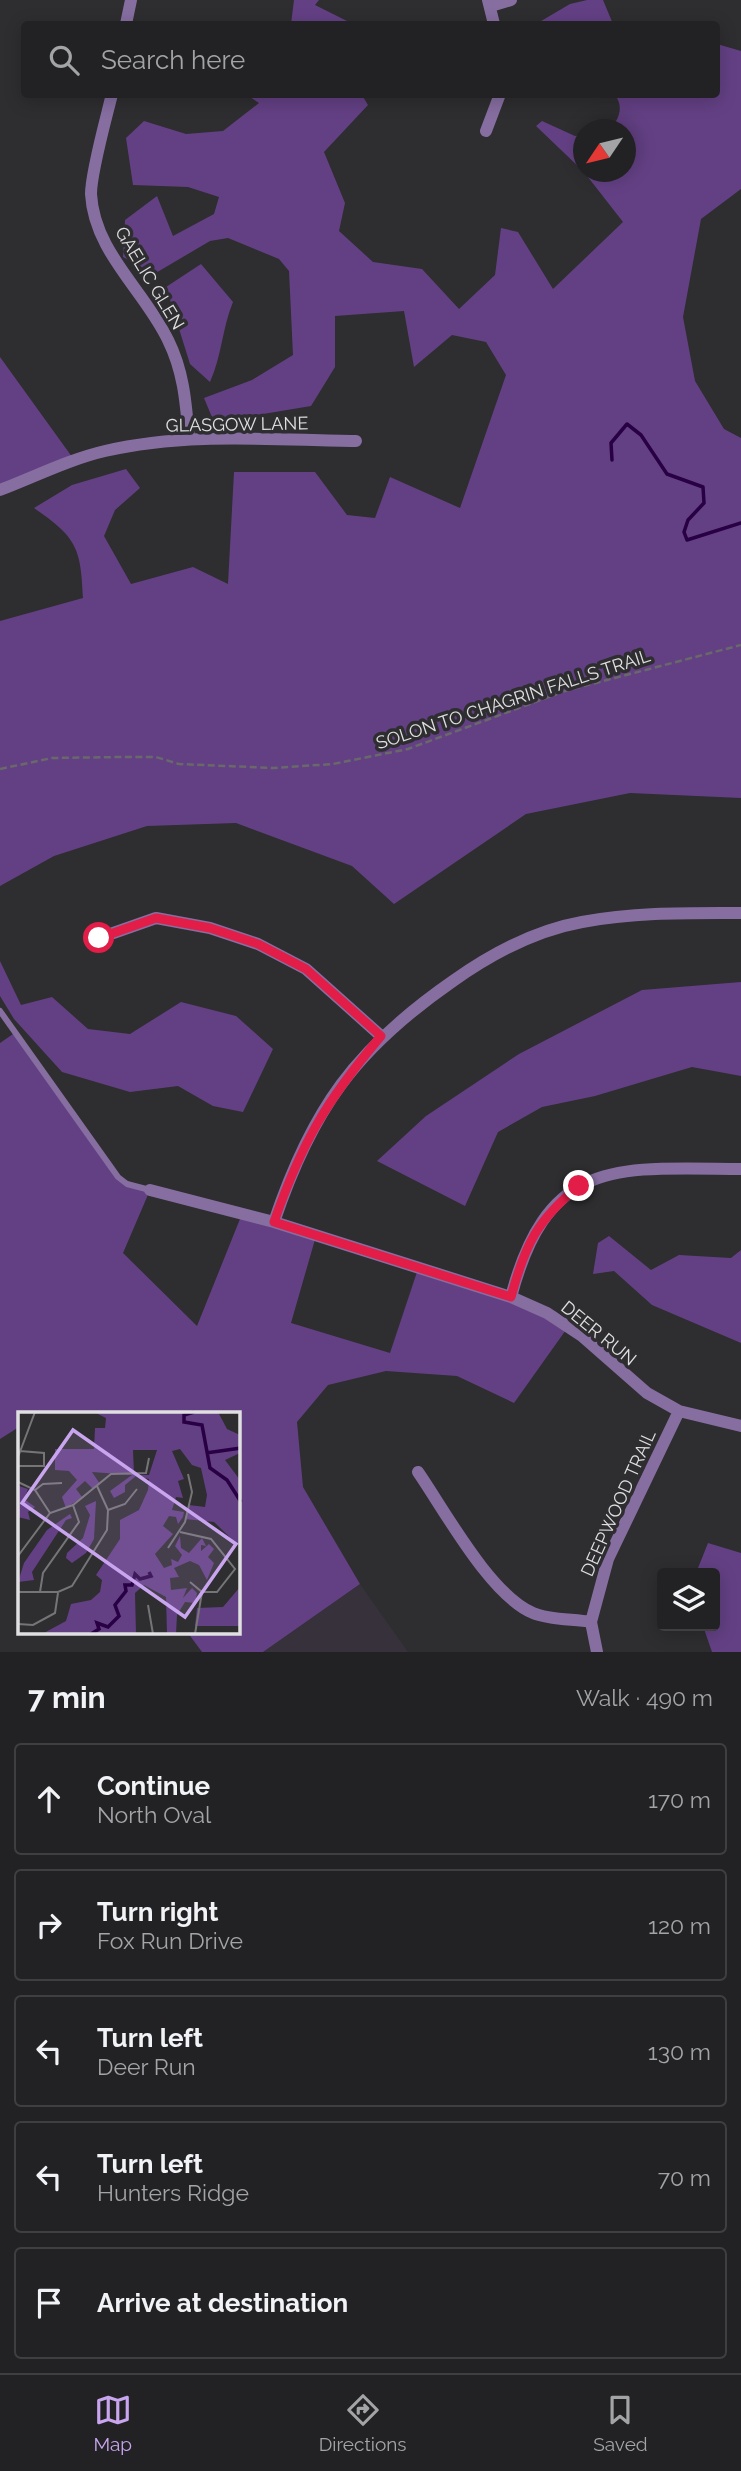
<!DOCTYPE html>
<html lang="en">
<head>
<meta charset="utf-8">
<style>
	body { margin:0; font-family:Raleway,sans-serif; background:#2a2a2c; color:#f1f3f6 }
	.controls { position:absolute; right:21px; bottom:21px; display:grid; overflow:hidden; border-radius:7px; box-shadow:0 4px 18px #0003 }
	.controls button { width:63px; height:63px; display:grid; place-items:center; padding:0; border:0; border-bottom:2px solid #3f3f41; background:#222224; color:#f1f3f6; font:35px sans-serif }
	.compass { position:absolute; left:573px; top:119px; width:63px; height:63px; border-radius:50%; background:#222224; box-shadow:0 4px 18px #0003; rotate:235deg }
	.stop { position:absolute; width:21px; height:21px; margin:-16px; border:5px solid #e11d48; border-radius:50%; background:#fff }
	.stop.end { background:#e11d48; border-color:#fff; box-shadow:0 2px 7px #0008 }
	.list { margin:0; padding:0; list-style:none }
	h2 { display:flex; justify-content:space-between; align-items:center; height:91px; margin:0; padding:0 28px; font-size:30px }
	h2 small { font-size:23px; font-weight:400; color:#a2a4a6 }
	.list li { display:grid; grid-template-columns:46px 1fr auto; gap:21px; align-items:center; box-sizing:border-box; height:112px; margin:0 14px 14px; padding:0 14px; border:2px solid #3f3f41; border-radius:7px }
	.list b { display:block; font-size:26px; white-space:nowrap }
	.list p { margin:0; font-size:23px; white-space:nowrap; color:#a2a4a6 }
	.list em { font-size:23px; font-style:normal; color:#a2a4a6 }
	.icon { flex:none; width:38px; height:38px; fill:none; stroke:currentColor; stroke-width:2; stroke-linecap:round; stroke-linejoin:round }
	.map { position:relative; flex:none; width:741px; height:1652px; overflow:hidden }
	.search { position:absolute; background:#222224; box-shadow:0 4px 18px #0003; left:21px; right:21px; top:21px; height:77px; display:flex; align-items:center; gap:18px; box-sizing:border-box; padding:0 24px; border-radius:7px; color:#a2a4a6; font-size:26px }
	.sheet { height:721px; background:#222224 }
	nav { display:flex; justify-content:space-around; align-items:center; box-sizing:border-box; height:98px; border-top:2px solid #3f3f41; background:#222224; font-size:19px; color:#a2a4a6 }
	nav a { display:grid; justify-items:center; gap:4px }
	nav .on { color:#c8a5ee }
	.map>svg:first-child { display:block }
	.built { fill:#36313a }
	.green { fill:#634084 }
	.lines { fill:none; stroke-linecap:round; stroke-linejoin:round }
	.stream { stroke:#280043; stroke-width:3.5 }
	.path { stroke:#69686a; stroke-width:2.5; stroke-dasharray:7 3.5; stroke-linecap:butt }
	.lane { stroke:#866ea1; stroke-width:6 }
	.street { stroke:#866ea1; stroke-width:12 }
	.route { stroke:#e11d48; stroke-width:9 }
	.labels { text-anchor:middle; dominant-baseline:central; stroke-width:7; stroke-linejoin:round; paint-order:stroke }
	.street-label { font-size:18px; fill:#e0dfe1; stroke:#2e2d30 }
	.inset-river { fill:none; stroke:#280043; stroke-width:3.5 }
	.inset-road { fill:none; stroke:#757477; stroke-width:2 }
	.view { fill:#c8a5ee; fill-opacity:0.15; stroke:#c8a5ee; stroke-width:3.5 }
	.inset-edge { fill:none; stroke:#e0dfe1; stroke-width:3.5 }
</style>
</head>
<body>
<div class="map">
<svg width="741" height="1652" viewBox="0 0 741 1652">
	<rect width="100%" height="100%" fill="#2e2d30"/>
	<path class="built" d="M360,1584L408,1652H263Z"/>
	<path class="green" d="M294,0H319L315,5L349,22L291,24Z
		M587,0H603L613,24H536L570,4Z
		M717,44L741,51V189L701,219L683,317L695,381L724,429L741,438V798L630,793L526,814L394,904L352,866L236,823L147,826L54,856L0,886V621L83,598C81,547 76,537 34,508L72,485L126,469L140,488L115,510L104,536L131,584L193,567L228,584L234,472H315L347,515L375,518L390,477L460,508L506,375L486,342L452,335L414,367L404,311L335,316V367L311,406L214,422L204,398L252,380L293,355L289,271L279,259L228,238L210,241L154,274L123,257L125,220L157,196L173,236L214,214L219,197L188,187L133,185L126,138L144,121L186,134L223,131L259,103L247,95H362L368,105L324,152L345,203L339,231L373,262L422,269L459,309L495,275L501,228L518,232L553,289L623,222L584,172H626V130L611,129C619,118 624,107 615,95L716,94Z
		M542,121L575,136L583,135V171L536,126Z
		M201,264L233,302C222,329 222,355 210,382L190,364L166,287Z
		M0,357L75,461L0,490Z
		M0,961L21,1005L52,997L88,1029L130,1034L181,1002L236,1016L273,1049L243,1112L213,1106L178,1086L130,1092L62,1072L14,1019L0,996Z
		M741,982V1076L692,1067L595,1096L542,1107L498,1132L465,1206L377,1161L426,1116L519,1054L642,990Z
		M16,1032L118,1177L150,1190L123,1253L197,1326L242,1214L316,1236L291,1323L390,1353L418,1269L468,1285L568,1327L514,1403L457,1376L386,1371L328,1385L297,1422L303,1487L360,1584L263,1652H202L188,1633H238V1414H19V1427L0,1439V1043Z
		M609,1236L651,1270L679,1255L731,1258L741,1250V1343L652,1305L614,1271L593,1274L598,1243Z
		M708,1543L741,1553V1652H712L703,1626H715V1573H696Z"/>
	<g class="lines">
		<path class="stream" d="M612,460L611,443L627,424L641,435L667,474L703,487L704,503L688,520L684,532L687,540L741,523"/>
		<path class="path" d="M0,769L52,758L122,757H156L179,764L273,768L333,764L408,749L565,691L741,645"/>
		<path class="lane" d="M0,1011L118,1177L127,1184L150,1190"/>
		<path class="street" d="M488,0L494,24
			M491,6L511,0
			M126,24L131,0
			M112,94C106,119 91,172 91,194C94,252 145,291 168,340C184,372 186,404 189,439
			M486,131L500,94
			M0,490C34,477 70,459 105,451C187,432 273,440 356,441
			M99,938L156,918L210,928L258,944L306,969L381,1036
			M150,1190L274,1222L511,1297L547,1313L582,1336L647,1393L679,1411L741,1426
			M274,1222C312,1109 355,1049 453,981C491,954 537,930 582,922C635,912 688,913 741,913
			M511,1297C548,1156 618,1168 741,1169
			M418,1472C445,1511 490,1595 533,1613C549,1620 573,1619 591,1622
			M597,1652L591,1622L608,1559L679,1411"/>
	</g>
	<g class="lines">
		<path class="route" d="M99,938L156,918L210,928L258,944L306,969L381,1036C326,1101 302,1142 274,1222L511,1297C525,1245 537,1220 579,1186"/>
	</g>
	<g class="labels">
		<g class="street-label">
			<text transform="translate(150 278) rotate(59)">GAELIC GLEN</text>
			<text transform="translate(237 424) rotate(-1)">GLASGOW LANE</text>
			<text transform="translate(513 699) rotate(-18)">SOLON TO CHAGRIN FALLS TRAIL</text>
			<text transform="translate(599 1333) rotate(39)">DEER RUN</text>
			<text transform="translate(618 1503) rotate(-66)">DEEPWOOD TRAIL</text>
		</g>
	</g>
	<g transform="translate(18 1412)">
		<rect width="222" height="222" fill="#2e2d30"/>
		<path d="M76,0H200L209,17L222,23V41L207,48L222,68V135L196,110L167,107L171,93L187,95L189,83L183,56L174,53L162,37L154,39L166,67L160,69L165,86L158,85L154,98L166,100L165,105L160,112L158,105L151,104L145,114L155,122L137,142L146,156L154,153L153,147L160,150L164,143L157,134L162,124L163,136L171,141L184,126L188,134L183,133V139L191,132L196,137L190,145L196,151L189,168L181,153L172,149L156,156L161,165L152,166L153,178L169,176L165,186L174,176L179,181L177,191L167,190L159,203L158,222H149L148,185L126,173L117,181L118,222H24L48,209L53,192L73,188L82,180L84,168L78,163L102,127V108L121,98L130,78L131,67L118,64L107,73V80L96,86L92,79L114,63L74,60L82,72L75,77L67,69L58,77L64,85L48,96L44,85L59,68L51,59L37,58V37H76L77,16H87L88,6ZM115,38H139L131,63H116ZM1,74L10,77L6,87L17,95L10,100L12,108L0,105ZM78,89L76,127L68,141L54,151L48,146L49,141L65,126L72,103L67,94ZM52,102L54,106L48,108L14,160L16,168L0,170L6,151L29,118ZM222,175V214H177L179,196L205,195Z" fill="#634084" fill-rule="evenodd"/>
		<path class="inset-river" d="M176,0L166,3V10L184,13L192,56L209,68L223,90M188,41L223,36M73,222L81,217L79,211L90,215L101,204L97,193L108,179L107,173H114L117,162L122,167L133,164L131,160"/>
		<path class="inset-road" d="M0,45L17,0M0,54H26V41L2,39M0,70L17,78L32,101M17,78L25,72L44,71M90,98L107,92L119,77M162,120L193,127L217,157L199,180H184L172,170M150,136L167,110L174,80L170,62M0,144L32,101L55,93L93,62L128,61L131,46M0,180H40L54,174L89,118L90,98L79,74M22,180L25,161L61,110L55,93M130,193L135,222M0,212L15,213L37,201L40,181M177,222L184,180"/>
		<path class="view" d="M55,18L218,132L167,205L4,91Z"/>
		<rect width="222" height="222" class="inset-edge"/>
	</g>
</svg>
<div class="controls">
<button><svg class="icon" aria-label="layers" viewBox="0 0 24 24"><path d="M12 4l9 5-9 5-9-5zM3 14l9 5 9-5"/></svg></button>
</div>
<svg class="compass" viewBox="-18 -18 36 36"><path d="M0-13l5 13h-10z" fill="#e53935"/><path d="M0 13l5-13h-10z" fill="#a2a4a6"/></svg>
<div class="stop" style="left:99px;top:938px"></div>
<div class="stop end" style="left:579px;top:1186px"></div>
<div class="search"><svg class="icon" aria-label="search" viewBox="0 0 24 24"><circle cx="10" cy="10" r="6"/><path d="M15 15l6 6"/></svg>Search here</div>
</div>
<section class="sheet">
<h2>7 min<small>Walk · 490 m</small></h2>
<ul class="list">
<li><svg class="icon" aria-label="ahead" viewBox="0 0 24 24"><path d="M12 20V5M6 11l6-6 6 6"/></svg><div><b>Continue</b><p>North Oval</p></div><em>170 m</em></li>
<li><svg class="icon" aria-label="right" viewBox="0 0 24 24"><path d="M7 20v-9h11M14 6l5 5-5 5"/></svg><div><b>Turn right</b><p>Fox Run Drive</p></div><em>120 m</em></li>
<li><svg class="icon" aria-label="left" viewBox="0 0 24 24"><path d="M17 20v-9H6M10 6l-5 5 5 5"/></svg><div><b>Turn left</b><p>Deer Run</p></div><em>130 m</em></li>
<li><svg class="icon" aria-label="left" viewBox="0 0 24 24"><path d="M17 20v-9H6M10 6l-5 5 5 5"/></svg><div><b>Turn left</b><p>Hunters Ridge</p></div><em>70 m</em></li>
<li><svg class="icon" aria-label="arrive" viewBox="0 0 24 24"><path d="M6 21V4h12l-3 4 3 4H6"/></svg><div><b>Arrive at destination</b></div></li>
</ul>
</section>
<nav>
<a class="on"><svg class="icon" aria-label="map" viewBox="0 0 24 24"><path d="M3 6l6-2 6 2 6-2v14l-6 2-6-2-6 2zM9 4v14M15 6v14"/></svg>Map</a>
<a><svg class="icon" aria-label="directions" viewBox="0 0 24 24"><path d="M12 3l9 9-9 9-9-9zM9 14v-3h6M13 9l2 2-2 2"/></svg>Directions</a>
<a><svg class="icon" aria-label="saved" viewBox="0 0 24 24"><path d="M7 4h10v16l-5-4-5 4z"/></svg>Saved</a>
</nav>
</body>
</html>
